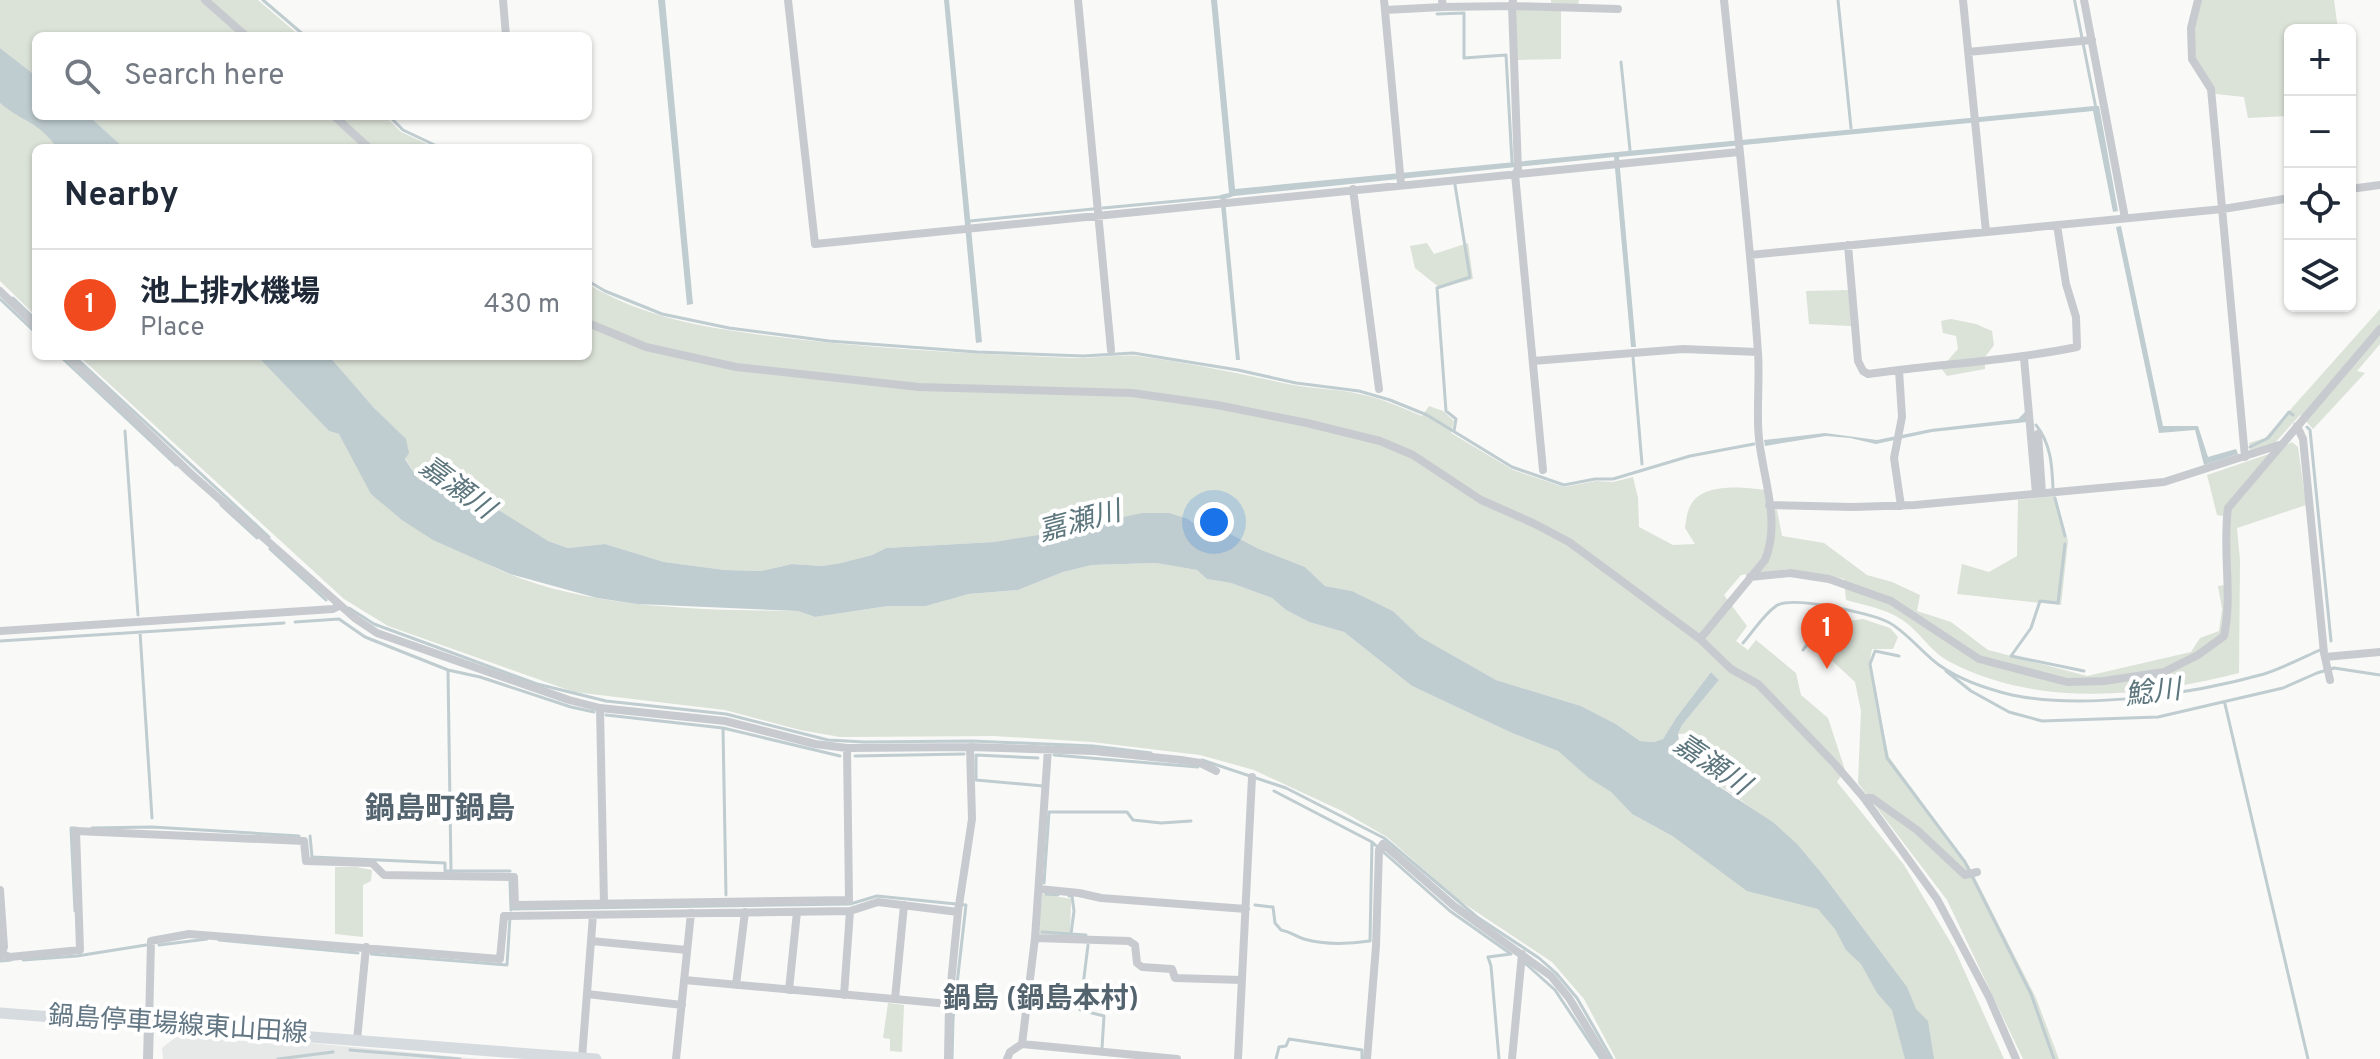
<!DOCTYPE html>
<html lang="en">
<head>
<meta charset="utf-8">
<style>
	body { margin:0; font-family:Overpass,"Noto Sans JP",sans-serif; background:#f2f2f3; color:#1f2937 }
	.controls { position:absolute; right:24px; top:24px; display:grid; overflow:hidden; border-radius:12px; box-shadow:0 2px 6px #0004 }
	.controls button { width:72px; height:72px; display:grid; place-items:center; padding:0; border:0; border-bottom:2px solid #e0e1e3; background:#fff; color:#1f2937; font:40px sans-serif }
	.you { position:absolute; left:1214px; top:522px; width:28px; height:28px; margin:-20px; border:6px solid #fff; border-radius:50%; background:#1a73e8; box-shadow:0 0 0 12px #1a73e833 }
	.badge { display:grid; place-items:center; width:52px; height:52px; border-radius:50%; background:#f14a1f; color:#fff; font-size:26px; font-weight:700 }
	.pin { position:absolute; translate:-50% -66px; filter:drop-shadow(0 2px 4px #0008) }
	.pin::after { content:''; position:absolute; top:42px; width:28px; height:24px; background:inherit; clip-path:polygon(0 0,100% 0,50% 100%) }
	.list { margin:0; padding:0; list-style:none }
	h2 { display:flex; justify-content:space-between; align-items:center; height:104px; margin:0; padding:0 32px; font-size:34px }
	h2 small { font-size:26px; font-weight:400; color:#747a83 }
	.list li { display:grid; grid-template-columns:52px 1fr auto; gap:24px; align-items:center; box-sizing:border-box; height:112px; padding:0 32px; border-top:2px solid #e0e1e3 }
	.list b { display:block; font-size:30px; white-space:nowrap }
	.list p { margin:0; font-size:26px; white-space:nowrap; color:#747a83 }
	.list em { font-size:26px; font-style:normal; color:#747a83 }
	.icon { flex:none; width:44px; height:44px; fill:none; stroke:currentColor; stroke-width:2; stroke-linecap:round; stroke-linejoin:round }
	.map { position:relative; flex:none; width:2380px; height:1059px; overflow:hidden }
	.search { position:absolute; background:#fff; box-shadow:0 2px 6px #0004; left:32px; top:32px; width:560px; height:88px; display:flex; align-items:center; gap:20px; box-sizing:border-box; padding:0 28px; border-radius:12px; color:#747a83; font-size:30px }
	.panel { position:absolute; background:#fff; box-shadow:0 2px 6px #0004; left:32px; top:144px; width:560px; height:216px; border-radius:12px }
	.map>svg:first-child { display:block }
	.built { fill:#e7e8e8 }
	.green { fill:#dbe2d7 }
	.water { fill:#bfccd0 }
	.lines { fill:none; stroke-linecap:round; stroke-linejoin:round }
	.stream { stroke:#bfccd0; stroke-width:3 }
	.minor { stroke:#c7cbcf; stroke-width:8 }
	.tertiary { stroke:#c7cbcf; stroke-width:10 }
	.secondary { stroke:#d6dbdf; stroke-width:11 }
	.labels { text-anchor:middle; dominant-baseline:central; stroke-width:8; stroke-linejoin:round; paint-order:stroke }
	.street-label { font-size:26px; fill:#627684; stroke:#fff }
	.water-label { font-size:28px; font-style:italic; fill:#5d767e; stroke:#fff }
	.neighbourhood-label { font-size:28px; font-weight:bold; fill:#54646f; stroke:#fff }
	.quarter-label { font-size:30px; font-weight:bold; fill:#54646f; stroke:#fff }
</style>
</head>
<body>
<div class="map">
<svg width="2380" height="1059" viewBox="0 0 2380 1059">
	<rect width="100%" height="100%" fill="#f9f9f7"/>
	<path class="built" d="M176,1037L258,1041L259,1038L479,1059H163L162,1048Z"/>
	<path class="green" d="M0,0H258L300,36H36V76L0,48Z
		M1551,0H1579L1578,5L1561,11V59L1516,60L1515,8L1551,9Z
		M2202,0H2334L2338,30H2290V116L2248,118L2244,97L2216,94L2196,59L2193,28Z
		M0,103L43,129L57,148H36V316L0,281Z
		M89,116H385L401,132L436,148H124Z
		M1427,243L1434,254L1468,243L1473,279L1440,288L1415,268L1410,246Z
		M588,284C653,324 730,331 804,340C893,350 982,354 1071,358C1093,359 1116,354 1138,356C1190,363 1241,374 1293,385C1315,389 1338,389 1359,394C1381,398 1402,408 1422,416L1429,406L1443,411L1454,421L1451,433L1513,470L1564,487L1596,481L1613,482L1633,477L1638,498L1639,527L1673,545L1695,544L1685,528C1686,521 1687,510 1692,503C1705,483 1743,487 1764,490L1767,507L1777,510L1782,536L1824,543L1867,575L1892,582L1920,595L1917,611L1951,622L1988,650L2087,676L2191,652L2200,638L2219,631L2222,609L2218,586L2231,584L2228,537L2230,517L2217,515L2207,475L2266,455L2292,442L2298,447L2306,505L2237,528L2240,560L2239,673C2145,697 2039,708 1950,662C1934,654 1922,636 1909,625C1892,610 1868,606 1846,600L1844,579L1788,569L1741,575L1724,595L1747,626L1736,641L1748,650L1756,640L1796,673L1801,695L1828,718L1845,770L1837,782L1904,865L1954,948L2004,1059H1616L1584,999L1552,962L1457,899L1387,837L1342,811L1254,770L1200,755L1092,742L994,736L840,737L800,730L725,710L574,692L388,626L344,599L79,356H257L329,431L339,434L349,449C379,475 408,500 438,525C451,536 465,552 480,560C568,609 699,610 798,611L815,617L888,606H926L969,594L1018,590L1063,572L1092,565L1156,563L1197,570L1207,579L1231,583L1272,598L1286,610L1309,622L1344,632L1412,686L1512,733L1558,751L1589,777L1611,792L1632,814L1674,837L1781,830L1734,795L1682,762L1681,755L1695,751L1694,733L1678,734L1682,725L1719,680L1711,672L1676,718L1663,739L1654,742L1640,741L1616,724L1581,706L1496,680L1419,637L1393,611L1352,591L1325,586L1305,567L1259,549L1223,530L1199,527L1188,519L994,542L886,548L872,555L841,563L822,566L792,564L761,571L725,570L664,562L605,544L568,548L548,541L468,497L418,479L375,409L329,356H588Z
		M1850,290L1851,326L1809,324L1806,291Z
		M2380,309V344L2357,371L2365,373L2313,429L2300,415L2273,445L2251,453L2249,443L2265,438Z
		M1951,319L1976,324L1992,331L1994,345L1985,357V369L1947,376L1941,368L1958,349L1956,336L1943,333L1941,321Z
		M2055,496L2068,541L2061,605L1957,594L1962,564L1989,572L2017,556L2018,500Z
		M1863,619L1890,628L1898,637L1893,649H1872L1869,665L1889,757L1969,866L2036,998L2059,1059H2023L1947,900L1858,783L1861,711L1855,682L1826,655L1841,622Z
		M335,867H356L372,870L371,881L363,885V937L335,934Z
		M1042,894L1071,899L1070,936L1038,934Z
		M888,1003L904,1005L902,1052L890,1051V1039L883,1038Z"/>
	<path class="water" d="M658,0H665L693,304L687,305Z
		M944,0H949L982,342L976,343Z
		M1211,0H1217L1235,189L2094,106L2073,0H2076L2097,106H2099L2118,211L2113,212L2093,111L1619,157L1636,347H1631L1614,157L1234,196L1225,199L1240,360H1236L1220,195L1229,193Z
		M0,48L36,76V116H89L124,148H57C37,120 24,123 0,103Z
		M2121,226L2163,426H2198L2208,457L2236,449L2238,454L2204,465L2195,430L2159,433L2116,227Z
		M257,356H329L375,409L406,439L409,453L405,459L418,479L495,508L548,541L568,548L605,544L664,562L725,570L761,571L792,564L822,566L841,563L872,555L886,548L994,542L1052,533L1142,513H1169L1188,519L1199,527L1223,530L1259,549L1305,567L1325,586L1352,591L1393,611L1420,637L1496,680L1581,706L1616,724L1640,741L1654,742L1663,739L1676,718L1711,672L1719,680L1682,725L1678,734L1682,762L1774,823L1797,844L1823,875L1907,987L1916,1009L1928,1021L1934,1059H1905L1892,1010L1877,993L1861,964L1846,950L1835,929L1818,909L1747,891L1674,837L1632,814L1611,792L1589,778L1558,751L1512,733L1412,686L1344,632L1309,622L1286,610L1272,598L1231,583L1207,579L1197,570L1156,563L1092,565L1063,572L1018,590L969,594L926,606H888L815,617L798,611L637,604L597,598L510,574L433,540L402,520L371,494L339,434L329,431Z
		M2028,409L2027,422L1932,432L1876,444L1850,438L1826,436L1765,446L1764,440L1825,433L1877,440L1931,429L2018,419Z"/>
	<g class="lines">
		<path class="stream" d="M263,0L305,36
			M1838,0L1851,128
			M1437,14L1464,13V58L1506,55L1512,162
			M1621,62L1630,150
			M389,116L403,130L441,148
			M1103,208L1220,197
			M970,221L1093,209
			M588,281L605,291L662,314L729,328L829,341L977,352L1083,356L1133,353L1238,370L1296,383L1359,391L1390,400L1427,415L1512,467L1564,485L1595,479H1613L1690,456L1754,444
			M13,298L36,320
			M0,299L36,333
			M60,356L176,465
			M74,356L269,537
			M1633,357L1642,464
			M2036,425C2051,444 2052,465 2053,488
			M2307,427L2310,430L2331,641
			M125,431L138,615
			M1454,431L1456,419L1446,411L1437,288L1470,277L1455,185
			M2250,447L2268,438L2289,412L2293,415
			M2055,498L2065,536
			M221,505L257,538
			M2065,544L2058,603L2040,601L2031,628L2011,656L2084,671
			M270,549L326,600
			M349,608L374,624L537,684L606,701L726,714L828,740L864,742L972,741L1093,746L1151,753
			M295,622L339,619L365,637L448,670L480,677L571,707L594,712
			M140,632L152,818
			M0,641L284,623
			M1743,643C1753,632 1763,615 1776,606C1791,595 1870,613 1888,622C1907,632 1921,652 1939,665C1960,680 1987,689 2012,695C2084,710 2193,694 2264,674C2283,668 2302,658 2320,650
			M1803,650L1810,641L1817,606
			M1899,656L1875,651L1870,664L1887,758L1965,862L2031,994L2054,1059
			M448,671L451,871
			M1946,671L1971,691L2009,712L2042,721L2158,717L2283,688L2317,673L2334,668L2380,675
			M2225,704L2308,1059
			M606,715L723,728L840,756
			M723,728L726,895
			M1054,755L1198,767
			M855,756L964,754
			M1038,758L976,755V780L1043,786
			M1202,760L1286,788L1384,838L1477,917L1539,958L1556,973L1577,998L1612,1059
			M1274,791L1372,842L1450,911L1511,954
			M92,828L152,827L299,836
			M310,836L312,857L445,863V871H510
			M510,882L511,910
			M1044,883L1049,812H1127L1133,820L1161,823L1191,821
			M1046,894L1058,895
			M1069,896H1072L1074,911L1071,934L1086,935
			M1255,905L1273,907L1275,923L1281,930C1292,932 1296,937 1304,939C1325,945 1349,944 1370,941L1372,842
			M511,909L850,904L877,896L966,905L953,1019L952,1059
			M75,911L71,828H76
			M1042,932L1071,934
			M219,940L358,953
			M159,945L207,939
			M1088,945L1080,1010L1104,1016L1102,1048
			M371,954L507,965L510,917
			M23,960L77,956L146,945
			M1,961L11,960
			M1526,964L1555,990L1601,1059
			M350,1050L460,1059
			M278,1059L333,1052
			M1276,1059L1279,1047L1286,1046L1289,1039L1362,1050V1059
			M1499,1059L1491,966L1488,957L1511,954"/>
		<path class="minor" d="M205,0L246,36
			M503,0L506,36
			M788,0L815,244L1739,152
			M1078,0L1111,350
			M1384,0L1401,184
			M1513,0L1512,6L1618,9
			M1963,0L1986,232
			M2084,0L2125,218
			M2198,0L2191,28L2192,59L2211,89L2245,457
			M1443,7L1512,6L1518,170L1515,174L1543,470
			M1385,10L1443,7L1442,0
			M1968,52L2092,40
			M334,116L369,148
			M1353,189L1379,389
			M2350,189L2380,185
			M1848,245L1858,361L1863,371L1868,374L1899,370L1902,417L1894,458L1901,506
			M1750,255L2223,209L2290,198
			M0,291L36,326
			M588,323L646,347L736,367L919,387L1132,393L1217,405L1307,423L1380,441L1413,455L1481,500L1533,523L1569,542L1700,639L1731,669L1758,684L1833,762L1864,798L1937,899L1989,997L2016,1059
			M68,356L190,473L356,619L377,633L569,700L600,708L725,721L815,744L847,748L970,747L1094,751L1181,760L1200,763L1216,771
			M2024,358L2036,494
			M1533,361L1683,349L1758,352
			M1899,370C1959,363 2018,359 2077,347L2076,317L2066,284L2057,225
			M2297,426L2303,439L2324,653L2330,680
			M2038,434L2042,493
			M1769,505L1853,507L1915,505L2164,482L2279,445
			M1750,577L1790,573L1829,579L1891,601L1979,659L2067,682L2104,681L2164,672L2198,655L2224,636C2233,593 2222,551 2228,508L2380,329
			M0,631L333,609L339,606
			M1700,639L1765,560C1781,522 1763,478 1759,439C1756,411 1760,382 1758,353C1750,236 1736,118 1724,0
			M2325,657L2380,652
			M600,708L604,904
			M1864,798H1872L1917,830L1965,875L1977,872
			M1039,889L1079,893L1101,898L1246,909
			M0,890L4,947L0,957
			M958,912L972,819L970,747
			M1035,938L1129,941L1135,945L1137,963L1142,967L1172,969L1175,978L1242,980
			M591,941L687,950
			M2,954L10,957L80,950L76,831L304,841L306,861L372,863L384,875L514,877L515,905L849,900L847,748
			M684,980L949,1004
			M736,985L745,912
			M789,990L797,912
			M587,994L682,1005
			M844,995L850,911
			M895,999L904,905
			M149,1024L151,941L189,934L500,959L504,916L850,911L878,902L958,912L949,1004L948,1059
			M357,1040L366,947
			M1022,1044L1177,1059
			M582,1058L593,915
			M676,1059L691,913
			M1007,1059L1010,1052L1022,1044L1035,938L1048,749
			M1238,1059L1252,777
			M1367,1059L1376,946L1379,850L1383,844L1454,906L1551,976L1569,998L1606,1059
			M1512,1059L1522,954"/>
		<path class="tertiary" d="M148,1059L149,1024"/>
		<path class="secondary" d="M0,1013L596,1059"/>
	</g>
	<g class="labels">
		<g class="street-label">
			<text transform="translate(178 1026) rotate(4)">鍋島停車場線東山田線</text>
		</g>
		<g class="water-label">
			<text transform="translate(456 489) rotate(36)">嘉瀬川</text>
			<text transform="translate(1080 523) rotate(-15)">嘉瀬川</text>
			<text transform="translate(2153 694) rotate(-7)">鯰川</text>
			<text transform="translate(1711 766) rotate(34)">嘉瀬川</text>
		</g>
		<g class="neighbourhood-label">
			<text x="1041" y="1000">鍋島 (鍋島本村)</text>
		</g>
		<g class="quarter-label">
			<text x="440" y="810">鍋島町鍋島</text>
		</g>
	</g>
</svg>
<div class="controls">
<button>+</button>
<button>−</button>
<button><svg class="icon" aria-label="locate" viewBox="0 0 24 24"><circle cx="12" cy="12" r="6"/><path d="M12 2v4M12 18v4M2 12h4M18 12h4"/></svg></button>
<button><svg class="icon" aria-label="layers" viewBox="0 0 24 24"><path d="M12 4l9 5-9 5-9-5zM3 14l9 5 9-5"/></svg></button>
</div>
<div class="you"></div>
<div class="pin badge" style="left:1827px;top:669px">1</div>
<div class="search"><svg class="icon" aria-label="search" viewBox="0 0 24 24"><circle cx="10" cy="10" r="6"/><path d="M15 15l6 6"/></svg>Search here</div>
<section class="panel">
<h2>Nearby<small></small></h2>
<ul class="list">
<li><span class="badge">1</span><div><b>池上排水機場</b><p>Place</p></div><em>430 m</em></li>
</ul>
</section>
</div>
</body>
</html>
